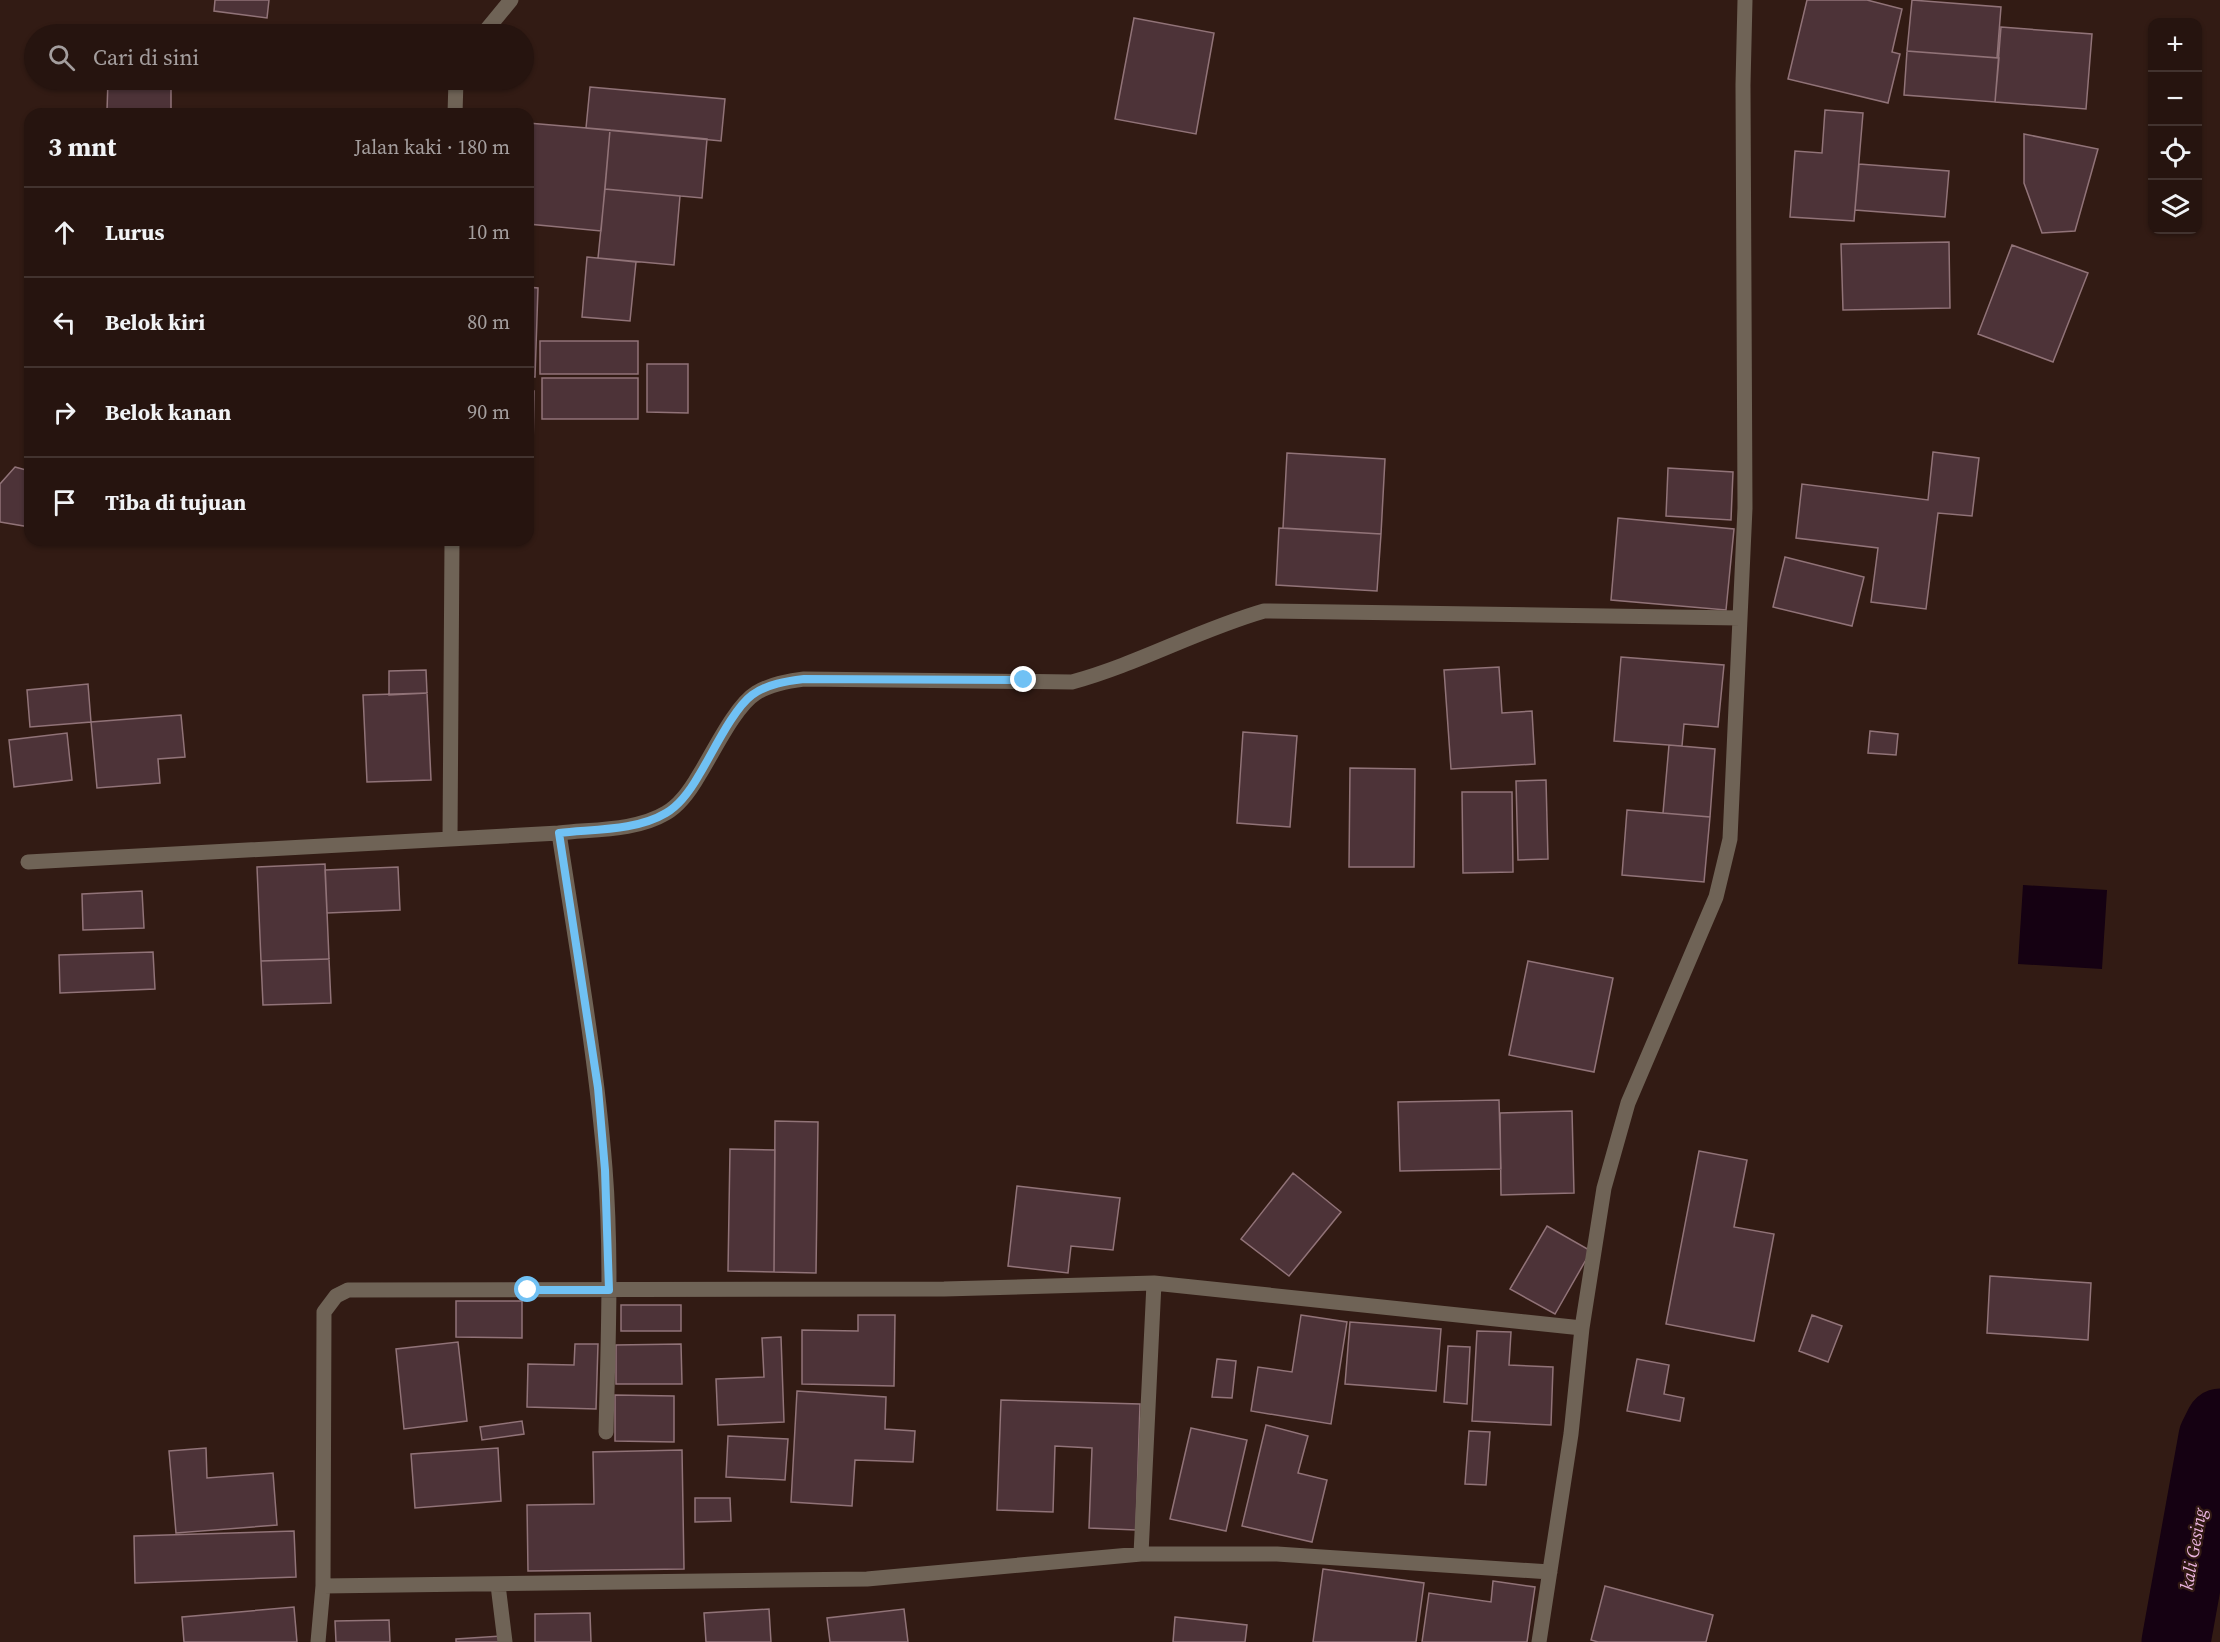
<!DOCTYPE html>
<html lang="id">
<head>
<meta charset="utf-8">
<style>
	body { margin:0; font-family:"Source Serif 4",serif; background:#2e1d18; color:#f1f3f6 }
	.controls { position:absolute; right:18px; top:18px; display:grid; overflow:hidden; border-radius:12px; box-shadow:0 2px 4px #0004 }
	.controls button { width:54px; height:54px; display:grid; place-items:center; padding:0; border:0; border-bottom:2px solid #42332f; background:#26140f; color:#f1f3f6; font:30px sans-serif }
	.stop { position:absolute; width:18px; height:18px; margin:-14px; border:4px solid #70c1f4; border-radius:50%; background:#fff }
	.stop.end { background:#70c1f4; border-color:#fff; box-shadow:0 2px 6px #0008 }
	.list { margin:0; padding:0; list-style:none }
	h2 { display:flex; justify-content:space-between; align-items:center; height:78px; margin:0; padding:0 24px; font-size:26px }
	h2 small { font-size:20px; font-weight:400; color:#a49e9e }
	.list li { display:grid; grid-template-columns:39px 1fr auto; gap:18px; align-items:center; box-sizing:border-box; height:90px; padding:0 24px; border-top:2px solid #42332f }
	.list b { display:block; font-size:22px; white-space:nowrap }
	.list em { font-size:20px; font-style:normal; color:#a49e9e }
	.icon { flex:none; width:33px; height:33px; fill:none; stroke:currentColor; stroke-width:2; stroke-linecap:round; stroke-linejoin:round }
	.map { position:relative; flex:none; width:2220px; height:1642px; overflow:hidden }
	.search { position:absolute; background:#26140f; box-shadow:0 2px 4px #0004; left:24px; top:24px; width:510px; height:66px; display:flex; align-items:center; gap:15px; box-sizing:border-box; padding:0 21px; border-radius:33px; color:#a49e9e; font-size:22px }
	.panel { position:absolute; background:#26140f; box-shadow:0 2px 4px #0004; left:24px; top:108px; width:510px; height:438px; border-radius:18px }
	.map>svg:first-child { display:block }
	.water { fill:#150112 }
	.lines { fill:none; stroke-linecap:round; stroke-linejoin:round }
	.river { stroke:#150112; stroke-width:69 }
	.building { fill:#4d3338; stroke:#917378; stroke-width:1.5 }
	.minor { stroke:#6f6356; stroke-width:15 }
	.route { stroke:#70c1f4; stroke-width:8 }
	.labels { text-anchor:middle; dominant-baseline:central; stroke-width:4.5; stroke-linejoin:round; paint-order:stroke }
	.water-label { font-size:18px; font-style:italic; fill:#eeb6e2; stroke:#321b14 }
</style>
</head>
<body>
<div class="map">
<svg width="2220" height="1642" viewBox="0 0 2220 1642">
	<rect width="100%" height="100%" fill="#321b14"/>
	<path class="water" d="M2023,885L2107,890L2102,969L2018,964Z"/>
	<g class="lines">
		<path class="river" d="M2176,1642L2213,1437L2220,1423"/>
	</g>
	<path class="building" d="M215,0H269L267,18L214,11Z
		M1807,0H1867L1902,9L1892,52L1900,54L1888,103L1788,79Z
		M1912,0L2001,7L1997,58L1907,51Z
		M1134,18L1214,33L1196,134L1115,119Z
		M2001,27L2092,34L2086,109L1995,102Z
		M1907,51L1999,58L1995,102L1904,95Z
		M108,80H171V112L107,111Z
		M590,87L725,99L721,141L586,128Z
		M1825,110L1863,113L1854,221L1790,217L1795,151L1822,153Z
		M107,111L151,112V114H107Z
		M528,123L610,130L601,231L528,224Z
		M610,130L707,139L702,198L605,189Z
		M2024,134L2098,149L2075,231L2042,233L2024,183Z
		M1859,164L1949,171L1945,217L1855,210Z
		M605,189L680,196L674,265L598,258Z
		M1949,242L1950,308L1843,310L1841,244Z
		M2012,245L2088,273L2053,362L1978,334Z
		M587,257L636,262L630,321L582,317Z
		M528,287L538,288L535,377H528Z
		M540,341H638V374H540Z
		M647,364H688V413L647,412Z
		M542,378H638V419H542Z
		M528,391H534L533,451H528Z
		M1933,452L1979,458L1972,516L1938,513L1926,609L1871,602L1878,548L1796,538L1802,484L1928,500Z
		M1287,453L1385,459L1381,534L1283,528Z
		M15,467L30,471V527L0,522V484Z
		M1668,468L1733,472L1731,520L1666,516Z
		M1618,518L1734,529L1726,610L1611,600Z
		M1279,528L1381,534L1377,591L1276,585Z
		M1785,557L1864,577L1852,626L1773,607Z
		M1621,657L1724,665L1718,727L1684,724L1682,746L1614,741Z
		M1499,667L1502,713L1532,711L1535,764L1451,769L1444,670Z
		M426,670L427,693L389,695V671Z
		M88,684L91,722L30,727L27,690Z
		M427,693L431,780L367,782L363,695Z
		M181,715L185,757L158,759L160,783L97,788L91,722Z
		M1870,731L1898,734L1896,755L1868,753Z
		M1243,732L1297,736L1290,827L1237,823Z
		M67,733L72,780L14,787L9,740Z
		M1669,745L1715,749L1710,817L1663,813Z
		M1350,768L1415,769L1414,867H1349Z
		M1546,780L1548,859L1518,860L1516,781Z
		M1462,792H1512L1513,872L1463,873Z
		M1627,810L1710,817L1704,882L1622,875Z
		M325,864L329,959L261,961L257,867Z
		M398,867L400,910L327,913L325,870Z
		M142,891L144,928L83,930L82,894Z
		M153,952L155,989L60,993L59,955Z
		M329,959L331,1003L263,1005L261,961Z
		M1528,961L1613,978L1594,1072L1509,1055Z
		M1499,1100L1501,1169L1400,1171L1398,1102Z
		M1572,1111L1574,1193L1501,1195L1500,1113Z
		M775,1121L818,1122L816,1273L774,1272Z
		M730,1149L775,1150L774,1272L728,1271Z
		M1699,1151L1747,1160L1734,1227L1774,1234L1754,1341L1666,1324Z
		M1293,1173L1341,1212L1289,1276L1241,1239Z
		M1017,1186L1120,1198L1113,1250L1071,1246L1068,1273L1008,1266Z
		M1547,1226L1591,1251L1555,1314L1510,1289Z
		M1990,1276L2091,1283L2088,1340L1987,1333Z
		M456,1301H522V1338L456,1337Z
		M621,1305H681V1331H621Z
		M858,1315H895L894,1386L802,1384V1330L858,1331Z
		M1301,1315L1347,1322L1331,1424L1251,1411L1258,1367L1292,1372Z
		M1812,1315L1842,1326L1828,1362L1799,1351Z
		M1350,1322L1441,1329L1436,1391L1345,1384Z
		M1477,1331L1511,1332L1509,1365L1553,1367L1551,1425L1472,1421Z
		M781,1337L784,1422L718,1425L716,1379L764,1377L762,1338Z
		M458,1342L467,1421L404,1429L396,1349Z
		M575,1344H598L596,1409L527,1407L528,1364L574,1365Z
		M681,1344L682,1384H616V1345Z
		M1448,1346L1470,1347L1467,1404L1444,1402Z
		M1217,1359L1236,1361L1232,1398L1212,1397Z
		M1637,1359L1669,1365L1664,1394L1684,1398L1680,1421L1627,1411Z
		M797,1391L886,1397L885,1429L915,1431L913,1462L855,1460L852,1506L791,1502Z
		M615,1395L674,1396V1442L615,1441Z
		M1001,1400L1140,1404L1136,1530L1089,1528L1092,1448L1055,1446L1053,1512L997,1510Z
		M522,1421L524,1434L482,1440L480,1427Z
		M1266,1425L1308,1436L1298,1473L1327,1480L1312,1542L1242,1526Z
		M1191,1428L1247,1440L1226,1531L1170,1519Z
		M1469,1431L1490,1432L1486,1485L1465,1484Z
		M728,1436L788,1439L785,1480L726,1477Z
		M206,1448L207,1478L273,1473L277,1525L176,1533L169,1451Z
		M498,1448L501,1501L415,1508L411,1454Z
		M682,1450L684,1569L528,1571L527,1505L594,1504L593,1452Z
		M695,1498H730L731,1521L695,1522Z
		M294,1531L296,1577L135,1583L134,1536Z
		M1323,1569L1424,1583L1416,1642H1313Z
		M1493,1581L1535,1587L1527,1642H1422L1429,1593L1491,1602Z
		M1605,1586L1713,1615L1706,1642H1598L1591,1640Z
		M294,1607L297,1642H184L182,1617Z
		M769,1609L771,1642H706L704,1613Z
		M904,1609L908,1642H830L827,1618Z
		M590,1613L591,1642H535V1614Z
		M1175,1617L1247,1625L1245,1642H1173Z
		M389,1620L390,1642H336L335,1621Z
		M501,1636L502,1642H456V1639Z"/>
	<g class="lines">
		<path class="minor" d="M483,34L511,0
			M455,114L456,80
			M559,833C576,945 596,1056 605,1168C612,1256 608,1344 606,1432
			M450,839L452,540
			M28,862L559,833C593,829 636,831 666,813C680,805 691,789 699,775C713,753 735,706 756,693C770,684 788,681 804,679L1072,682C1138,664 1198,630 1264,611L1740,618
			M1141,1554L1154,1283
			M498,1585L505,1642
			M323,1586L867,1579L1141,1554H1277L1550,1572
			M318,1642L323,1586L324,1312L336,1296L348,1290L944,1289L1154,1283L1582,1328
			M1539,1642L1571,1434L1582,1328L1604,1188L1628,1103L1716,897L1730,839L1745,508L1743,85L1745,0"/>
	</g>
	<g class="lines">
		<path class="route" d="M528,1290H609L605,1170L598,1088L559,833C593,829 636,831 666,813C680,805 691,789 699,775C712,754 733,709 752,695C767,684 787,681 804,679L1024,680"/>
	</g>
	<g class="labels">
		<g class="water-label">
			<text transform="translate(2193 1549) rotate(-80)">kali Gesing</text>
		</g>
	</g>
</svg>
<div class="controls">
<button>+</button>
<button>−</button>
<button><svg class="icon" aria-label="locate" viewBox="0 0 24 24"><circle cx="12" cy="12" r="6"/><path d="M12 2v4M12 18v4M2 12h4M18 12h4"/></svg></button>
<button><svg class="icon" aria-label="layers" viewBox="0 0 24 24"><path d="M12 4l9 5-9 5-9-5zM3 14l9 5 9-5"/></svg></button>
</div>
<div class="stop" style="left:528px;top:1290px"></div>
<div class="stop end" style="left:1024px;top:680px"></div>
<div class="search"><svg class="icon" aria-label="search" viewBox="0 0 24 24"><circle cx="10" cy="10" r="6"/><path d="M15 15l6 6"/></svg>Cari di sini</div>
<section class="panel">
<h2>3 mnt<small>Jalan kaki · 180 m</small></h2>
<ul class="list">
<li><svg class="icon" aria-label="ahead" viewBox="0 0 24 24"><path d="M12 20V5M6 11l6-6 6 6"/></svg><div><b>Lurus</b></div><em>10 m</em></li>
<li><svg class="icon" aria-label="left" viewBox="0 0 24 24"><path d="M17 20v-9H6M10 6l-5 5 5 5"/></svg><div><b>Belok kiri</b></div><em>80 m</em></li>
<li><svg class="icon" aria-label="right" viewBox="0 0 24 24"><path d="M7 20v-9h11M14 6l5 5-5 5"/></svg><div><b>Belok kanan</b></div><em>90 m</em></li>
<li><svg class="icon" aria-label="arrive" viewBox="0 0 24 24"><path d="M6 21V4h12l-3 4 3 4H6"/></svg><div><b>Tiba di tujuan</b></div></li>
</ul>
</section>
</div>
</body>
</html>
